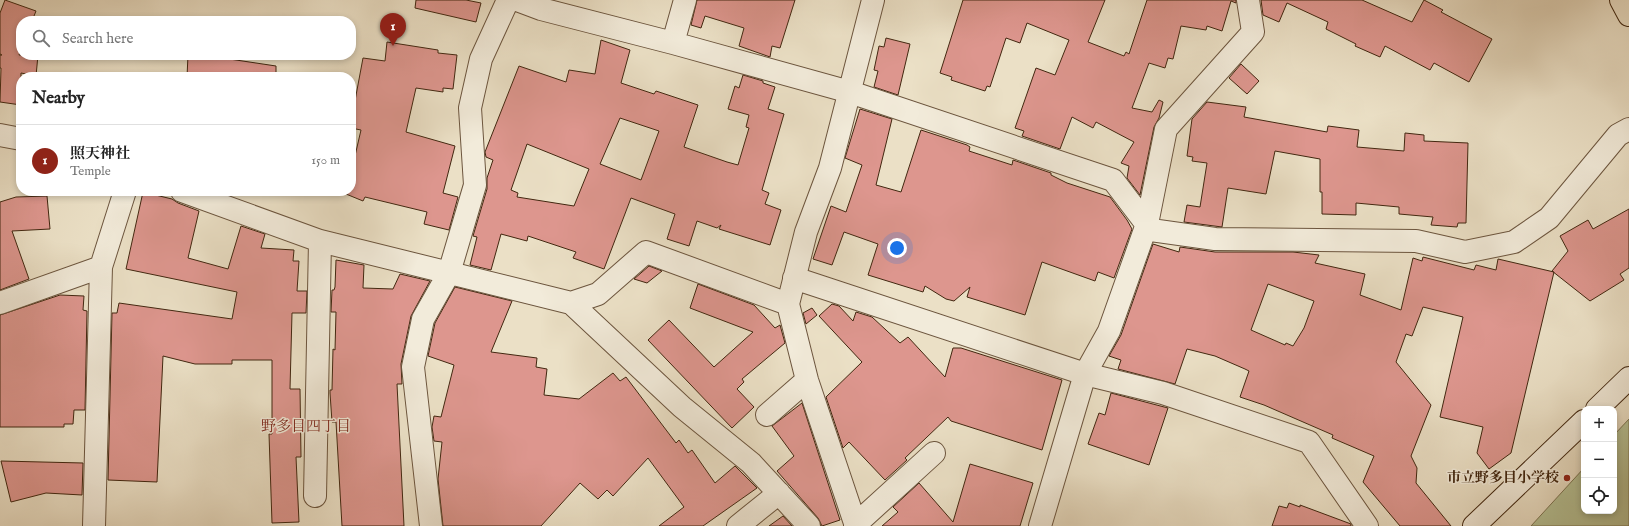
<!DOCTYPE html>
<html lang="en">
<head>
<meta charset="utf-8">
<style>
	body { margin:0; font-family:"IM FELL English","Noto Serif JP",serif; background:#f6f6f6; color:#222 }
	.controls { position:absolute; right:12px; bottom:12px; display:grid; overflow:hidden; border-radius:8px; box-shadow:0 2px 6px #0003 }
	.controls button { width:36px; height:36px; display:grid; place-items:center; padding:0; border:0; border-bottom:1px solid #e0e0e0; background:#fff; color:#222; font:20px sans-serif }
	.you { position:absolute; left:897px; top:248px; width:14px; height:14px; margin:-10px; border:3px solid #fff; border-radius:50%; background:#1a73e8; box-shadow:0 0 0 6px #1a73e833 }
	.badge { display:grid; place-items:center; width:26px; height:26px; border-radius:50%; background:#8f2418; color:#fff; font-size:13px; font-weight:700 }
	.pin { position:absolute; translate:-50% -33px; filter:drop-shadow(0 1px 2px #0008) }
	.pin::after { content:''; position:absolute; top:21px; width:14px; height:12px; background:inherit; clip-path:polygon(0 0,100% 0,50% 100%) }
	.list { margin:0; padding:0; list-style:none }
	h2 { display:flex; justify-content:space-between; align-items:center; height:52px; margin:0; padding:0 16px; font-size:17px }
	h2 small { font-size:13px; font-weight:400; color:#767676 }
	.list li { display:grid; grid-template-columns:26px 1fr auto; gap:12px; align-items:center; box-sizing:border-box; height:72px; padding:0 16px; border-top:1px solid #e0e0e0 }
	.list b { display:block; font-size:15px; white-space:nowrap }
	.list p { margin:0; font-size:13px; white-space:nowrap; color:#767676 }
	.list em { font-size:13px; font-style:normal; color:#767676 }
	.icon { flex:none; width:22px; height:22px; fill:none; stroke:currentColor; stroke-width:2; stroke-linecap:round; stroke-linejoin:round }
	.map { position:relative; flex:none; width:1629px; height:526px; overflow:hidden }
	.search { position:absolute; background:#fff; box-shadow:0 2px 6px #0003; left:16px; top:16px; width:340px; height:44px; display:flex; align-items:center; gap:10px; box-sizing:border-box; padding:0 14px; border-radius:16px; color:#767676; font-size:15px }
	.panel { position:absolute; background:#fff; box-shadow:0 2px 6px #0003; left:16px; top:72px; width:340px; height:124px; border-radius:16px }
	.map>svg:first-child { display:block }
	.green { fill:#b6c296; stroke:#7c7453 }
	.building { fill:#dd968e; stroke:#422710; fill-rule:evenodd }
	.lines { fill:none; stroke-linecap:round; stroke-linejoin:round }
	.street-casing { stroke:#6c553e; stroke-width:24 }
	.secondary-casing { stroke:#422710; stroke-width:24 }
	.highway-casing { stroke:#422710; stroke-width:24 }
	.street { stroke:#f2ebda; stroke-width:22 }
	.secondary { stroke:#f2ebda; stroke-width:22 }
	.highway { stroke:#ebe0c6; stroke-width:22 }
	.poi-dot { fill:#8f2418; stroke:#f2ebda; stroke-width:1.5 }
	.labels { text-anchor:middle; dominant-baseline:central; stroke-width:3; stroke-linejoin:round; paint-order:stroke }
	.poi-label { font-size:14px; font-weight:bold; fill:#422710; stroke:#f2ebda; text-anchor:end }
	.neighbourhood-label { font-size:15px; fill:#7a1f14; stroke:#f2ebda }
</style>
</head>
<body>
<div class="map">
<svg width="1629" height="526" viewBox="0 0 1629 526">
	<rect width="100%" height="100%" fill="#ebe0c6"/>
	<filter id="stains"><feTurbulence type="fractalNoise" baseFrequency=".005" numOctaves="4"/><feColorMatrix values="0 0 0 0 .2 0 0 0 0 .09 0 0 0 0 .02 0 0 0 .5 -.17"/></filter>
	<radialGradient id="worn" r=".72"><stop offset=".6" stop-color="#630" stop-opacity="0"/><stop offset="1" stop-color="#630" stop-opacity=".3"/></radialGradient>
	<path class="green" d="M1629,419V526H1531L1584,468V511H1614V435Z"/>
	<path class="building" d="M5,0L36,11L32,21H21V49L19,55H38L36,76L21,73V105L0,102L1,68H0V55H2L0,54V13Z
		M416,0H466L481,3L476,22L415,8Z
		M697,0H795L780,48L772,46L770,57L739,46L744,28L705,16L701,28L691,25Z
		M963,0H1105L1088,42L1124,56L1126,52L1129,54L1147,0H1236V3L1231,1L1222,31L1207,26L1206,30L1181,26L1173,59L1168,58L1165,68L1149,63L1132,108L1152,112L1159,100L1163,102L1159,118L1154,127L1140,195L1127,178L1129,166L1121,163L1134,142L1096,122L1093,128L1072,117L1060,149L1022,136L1024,131L1015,128L1036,68L1055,75L1069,40L1027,23L1020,43L1006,38L990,87L987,86L985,91L951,80L952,77L940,73Z
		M1261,0H1362L1412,22L1424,0L1443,10L1441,12L1492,39L1469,82L1434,63L1430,70L1385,46L1380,57L1355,46L1356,44L1326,29L1328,22L1287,3L1279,22L1263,15Z
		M80,17H114V21H80Z
		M886,38L910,44L898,95L874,87L878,71L874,70L879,46L884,47Z
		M601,40L630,50L621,83L654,94L656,91L698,105L684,147L727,162L738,165L749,128L746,127L749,115L728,109L735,86L739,88L743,75L763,81V83L775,87L768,109L784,114L762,190L769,193L765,204L781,210L770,245L719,229L721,225L717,228L697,221L689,246L667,239L675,214L631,198L604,269L573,258L576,252L528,236L527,241L501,234L491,270L470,265L477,237L473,236L487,189V178L493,160L486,157L485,152L519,66L566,82L569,70L595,74ZM620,118L659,131L641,180L600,164ZM527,144L589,169L574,206L517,197L518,193L511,190Z
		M387,42L438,50V53L457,55L453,89L443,88V92L416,88L406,132L455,146L443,193L458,197L449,230L424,224L427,212L365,197L363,201L346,194L347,191H351V173L361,130L351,128V122L363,58L385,61Z
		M79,55H114V58L79,57Z
		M188,55L216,57L276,66V77H187Z
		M1241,64L1259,81L1247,94L1229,78Z
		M1207,102L1246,107L1244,117L1327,132L1328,126L1359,130L1357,147L1404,151L1405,133L1424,135V141L1468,143L1466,223H1458L1457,227L1431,225L1433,217L1399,214V207L1356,203V215L1322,214V192H1320V159L1275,151L1266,194L1228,188L1222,227L1184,222L1187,205L1200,207L1207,163L1192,161L1193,157L1187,156L1192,119Z
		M860,109L892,119L876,185L901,192L921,130L967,145L970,147L969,151L1012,165L1013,160L1051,173V175L1067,183L1110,197L1127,220L1132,229L1114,278L1098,272L1095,281L1042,262L1025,315L967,297L970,287L954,301L946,299L925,286L923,292L868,275L878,244L844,232L832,265L813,259L831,206L846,212L862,165L845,158Z
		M143,192L172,199L178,203L199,211L188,258L228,269L241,226L265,234L261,248L294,250L293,261H299L297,291H307L306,313H292L290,389H300L301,457H296L299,522L272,523L269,434H272V360H232V364H195L163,356L157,482L108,480L112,313H117L119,303L232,319L237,292L126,269Z
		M47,196L50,229L12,231L29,279L0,290V202L16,197Z
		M1629,209V268L1620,274L1624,280L1590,301L1552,271L1568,251L1560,236L1588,220L1593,229Z
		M1153,244L1179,252L1180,247L1215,252H1293L1319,255L1315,263L1365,274L1360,295L1401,310L1413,258L1422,261L1423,257L1474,270L1476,265L1496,270L1498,259L1554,272L1511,453L1489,469L1477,453L1483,427L1440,417L1463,317L1423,307L1412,336L1406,334L1396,362L1431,405L1411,456L1417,468L1416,483L1451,526H1400L1363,482L1374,456L1332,438L1333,435L1264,405L1240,397L1249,371L1245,369L1215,356L1187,349L1175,384L1118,369L1121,360L1109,356L1121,335ZM1268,284L1314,301L1304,328L1293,346L1286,343L1285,345L1251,330Z
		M336,260L364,265L363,288L393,289L400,274L430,281L411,316L401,364L402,384H397L404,526H342L336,422H332L330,393V390H332L333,349L335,350L336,312H331L332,290H334L335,287Z
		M649,266L662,271L647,283L634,279Z
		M698,284L754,305L775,328L780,325L785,343L742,379L744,382L737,389L754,407L732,428L648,340L669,320L714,367L753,332L690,308Z
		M455,287L512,301L491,352L537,358L536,367L547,369L544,395L579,399L613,373L620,381L626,377L676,443L679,440L688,453L692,450L715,483L735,466L757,488L703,526H659L684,507L648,458L613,496L607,490L598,499L580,483L541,526H443L438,479L442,442L434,441L432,427L434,416L441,417L454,365L428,356L435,323Z
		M60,295L84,296L83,310L87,311L85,410H74L73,424H64V427H0V315Z
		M832,304L839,306L853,321L856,312L872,317L900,343L908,337L945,377L953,348H961L1062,380L1042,450L951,421L948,417L905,458L907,460L885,480L849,442L843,448L826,397L862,362L819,316Z
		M812,308L817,315L806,324L803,313Z
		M1111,393L1168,408L1149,465L1088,444L1099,413L1105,415Z
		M802,403L840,520L822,526L818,518L777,471L794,456L772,426Z
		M1,461L83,463L82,495L46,493L11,502Z
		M970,464L1033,483L1020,526H882L898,512L893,507L919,483L953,522Z
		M1289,503L1300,507V505L1351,524V526H1272L1279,506L1287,508Z
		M783,516L792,526H769Z"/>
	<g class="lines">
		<defs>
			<path id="street" d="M517,0L541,9L673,43L850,92L1113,180L1151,230L1215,239L1416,241L1465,252L1514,242L1549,218L1618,135L1629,129
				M673,43L685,0
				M0,135L21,139
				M182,191L320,241L571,303L682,407L751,463L809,526
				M794,278L1085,374L1163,393L1309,442L1367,526
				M0,303L101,267
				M571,303L598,294L646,252L788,304
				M767,415L807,380
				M315,496L320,241
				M855,525L934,453
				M94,526L101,267L125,191
				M431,526L413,367L423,319L449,273L475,185L470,108L481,59L508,0
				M738,526L779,493
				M856,526L807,380L788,304L806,232L830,168L873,0
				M1040,526L1085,374L1109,331L1147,224L1166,129L1253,32L1248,0"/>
			<path id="secondary" d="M1597,409L1629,378
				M1474,526L1584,421"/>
			<path id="highway" d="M1621,0L1629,15"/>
		</defs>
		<use href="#street" class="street-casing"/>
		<use href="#secondary" class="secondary-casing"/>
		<use href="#highway" class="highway-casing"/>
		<use href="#street" class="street"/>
		<use href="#secondary" class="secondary"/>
		<use href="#highway" class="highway"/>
	</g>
	<circle class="poi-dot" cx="1567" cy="478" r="4"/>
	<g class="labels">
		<g class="poi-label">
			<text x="1559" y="478">市立野多目小学校</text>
		</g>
		<g class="neighbourhood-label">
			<text x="306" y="426">野多目四丁目</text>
		</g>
	</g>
	<rect width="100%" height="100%" filter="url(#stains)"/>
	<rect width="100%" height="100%" fill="url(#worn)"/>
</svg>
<div class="controls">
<button>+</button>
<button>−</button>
<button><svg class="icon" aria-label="locate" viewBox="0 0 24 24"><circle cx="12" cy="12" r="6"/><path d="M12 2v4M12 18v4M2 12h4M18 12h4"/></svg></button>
</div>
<div class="you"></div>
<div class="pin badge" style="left:393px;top:46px">1</div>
<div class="search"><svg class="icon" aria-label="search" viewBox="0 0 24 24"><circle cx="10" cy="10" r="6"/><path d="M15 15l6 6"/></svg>Search here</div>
<section class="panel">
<h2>Nearby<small></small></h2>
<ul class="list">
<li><span class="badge">1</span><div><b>照天神社</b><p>Temple</p></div><em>150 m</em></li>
</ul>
</section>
</div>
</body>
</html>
